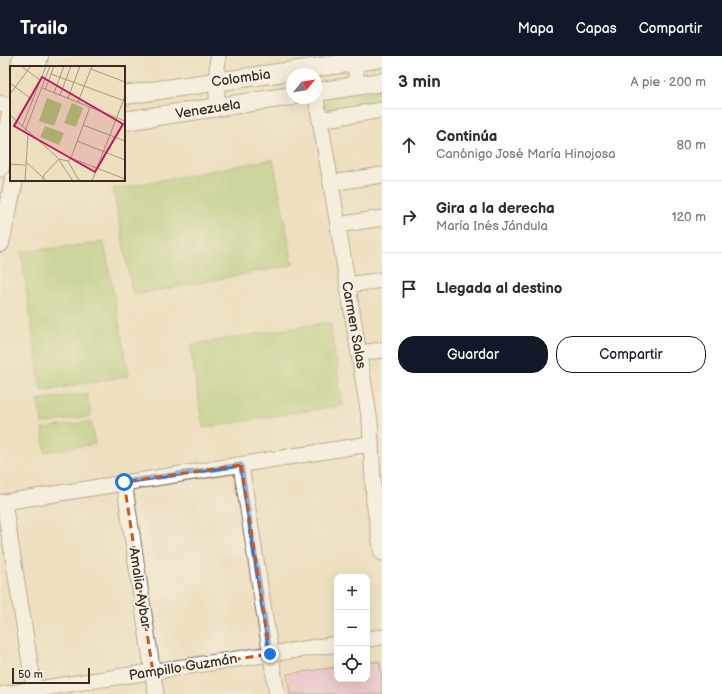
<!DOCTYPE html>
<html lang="es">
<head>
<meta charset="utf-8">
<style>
	body { margin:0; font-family:"Balsamiq Sans",sans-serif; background:#f7f7f7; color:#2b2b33 }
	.controls { position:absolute; right:12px; bottom:12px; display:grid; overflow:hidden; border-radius:8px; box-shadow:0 4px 16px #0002 }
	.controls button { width:36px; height:36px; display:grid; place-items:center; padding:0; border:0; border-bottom:1px solid #e1e1e2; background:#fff; color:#2b2b33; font:20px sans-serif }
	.compass { position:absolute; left:286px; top:12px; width:36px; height:36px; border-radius:50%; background:#fff; box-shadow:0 4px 16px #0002; rotate:60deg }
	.scale { position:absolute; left:12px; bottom:10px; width:78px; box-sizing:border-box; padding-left:4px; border:2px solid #3b2a1e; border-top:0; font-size:11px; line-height:14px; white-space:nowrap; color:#3b2a1e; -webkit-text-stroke:3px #f7f3e8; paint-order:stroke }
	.stop { position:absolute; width:12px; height:12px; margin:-9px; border:3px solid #1a73e8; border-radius:50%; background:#fff }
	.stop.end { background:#1a73e8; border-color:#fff; box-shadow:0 1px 4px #0008 }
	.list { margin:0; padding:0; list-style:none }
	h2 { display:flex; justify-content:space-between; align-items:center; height:52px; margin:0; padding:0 16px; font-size:17px }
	h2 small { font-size:13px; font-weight:400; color:#7c7c81 }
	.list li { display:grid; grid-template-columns:26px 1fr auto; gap:12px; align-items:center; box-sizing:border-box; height:72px; padding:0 16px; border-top:1px solid #e1e1e2 }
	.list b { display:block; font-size:15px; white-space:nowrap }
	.list p { margin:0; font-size:13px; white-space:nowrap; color:#7c7c81 }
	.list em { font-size:13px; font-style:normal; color:#7c7c81 }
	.actions { display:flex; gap:8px; padding:12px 16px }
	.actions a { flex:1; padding:9px 0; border:1px solid #111827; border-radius:16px; text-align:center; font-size:14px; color:#111827 }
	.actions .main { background:#111827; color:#fff }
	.icon { flex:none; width:22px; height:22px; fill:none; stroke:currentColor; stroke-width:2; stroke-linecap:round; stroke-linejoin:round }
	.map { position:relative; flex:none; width:382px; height:638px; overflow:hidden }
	header { display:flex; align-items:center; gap:24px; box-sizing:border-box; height:56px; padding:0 20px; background:#111827; color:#fff }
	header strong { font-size:19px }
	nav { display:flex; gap:22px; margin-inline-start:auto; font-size:14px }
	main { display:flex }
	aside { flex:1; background:#fff }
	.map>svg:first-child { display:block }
	.green { fill:#a7c871; stroke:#717948 }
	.building { fill:#eba9de }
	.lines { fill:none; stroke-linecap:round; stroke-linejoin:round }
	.minor-casing { stroke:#796a56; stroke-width:17 }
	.major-casing { stroke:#796a56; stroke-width:20 }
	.minor { stroke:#fff; stroke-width:15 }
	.major { stroke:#fff; stroke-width:18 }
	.route { stroke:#1a73e8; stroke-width:5 }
	.marked { fill:none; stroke:#d7540e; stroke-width:3; stroke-dasharray:8 5; stroke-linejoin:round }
	.labels { text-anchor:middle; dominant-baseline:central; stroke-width:3.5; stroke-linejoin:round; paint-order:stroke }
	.street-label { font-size:14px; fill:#3b2a1e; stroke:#f7f3e8 }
	.inset-road { fill:none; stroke:#a6977f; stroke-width:1 }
	.view { fill:#c2185b; fill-opacity:0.15; stroke:#c2185b; stroke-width:2 }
	.inset-edge { fill:none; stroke:#3b2a1e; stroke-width:2 }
</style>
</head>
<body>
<header>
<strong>Trailo</strong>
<nav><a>Mapa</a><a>Capas</a><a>Compartir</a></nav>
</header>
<main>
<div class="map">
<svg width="382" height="638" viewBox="0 0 382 638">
	<rect width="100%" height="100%" fill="#f7f3e8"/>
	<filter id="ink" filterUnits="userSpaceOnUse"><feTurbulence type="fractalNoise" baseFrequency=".025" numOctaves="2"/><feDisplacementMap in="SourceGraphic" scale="8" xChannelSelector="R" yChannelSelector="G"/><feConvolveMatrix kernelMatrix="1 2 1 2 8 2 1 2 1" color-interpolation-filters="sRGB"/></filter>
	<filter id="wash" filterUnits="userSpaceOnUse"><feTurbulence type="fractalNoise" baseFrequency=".012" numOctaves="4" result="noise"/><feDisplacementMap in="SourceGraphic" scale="16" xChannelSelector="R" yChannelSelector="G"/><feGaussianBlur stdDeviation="0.9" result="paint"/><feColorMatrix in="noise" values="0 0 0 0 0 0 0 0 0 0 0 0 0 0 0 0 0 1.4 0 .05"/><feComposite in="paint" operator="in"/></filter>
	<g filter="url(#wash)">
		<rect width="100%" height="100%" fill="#ede0bf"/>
		<path class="green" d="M382,33V48L333,56L328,55L324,47L328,42Z
			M273,103L293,209L133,239L113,133Z
			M104,186L129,320L41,335L21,196Z
			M330,266L343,349L203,372L190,289Z
			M87,337L91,360L42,368L38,344Z
			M91,365L95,388L45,396L42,373Z"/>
		<g id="blocks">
			<path class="building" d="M379,605L382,621V638H290L287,618L337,611V623H367V607Z"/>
		</g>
	</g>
	<g filter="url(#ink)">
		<use href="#blocks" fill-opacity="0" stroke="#796a56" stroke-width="1"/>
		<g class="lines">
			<defs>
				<path id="minor" d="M356,30V0
					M316,42L331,127L370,366L374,446L382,497
					M0,47L11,51
					M218,51L216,26L218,0
					M320,64L382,54
					M331,127L382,119
					M338,169L382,162
					M348,229L382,224
					M360,297L382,294
					M241,409L277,638
					M124,426L156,638
					M0,446H4L35,638
					M4,446L370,388
					M367,583L382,581
					M4,638L337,588"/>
				<path id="major" d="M20,11L22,0
					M36,11L39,0
					M316,36L382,26
					M124,39L382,2
					M124,65L292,40
					M0,112L11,57
					M0,187L14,124"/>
			</defs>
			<use href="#minor" class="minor-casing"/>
			<use href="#major" class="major-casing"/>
			<use href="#minor" class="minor"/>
			<use href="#major" class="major"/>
		</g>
	</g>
	<g class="lines" filter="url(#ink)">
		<path class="route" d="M124,426L241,409L270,598"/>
	</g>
	<path d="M0 0H382V638H0ZM241,409L270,598L153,616L124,426Z" fill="#ede0bf" fill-opacity=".55" fill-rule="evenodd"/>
	<path class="marked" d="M241,409L270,598L153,616L124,426Z"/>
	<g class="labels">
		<g class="street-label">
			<text transform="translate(241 22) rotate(-8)">Colombia</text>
			<text transform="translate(208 53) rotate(-9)">Venezuela</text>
			<text transform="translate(354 269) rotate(80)">Carmen Salas</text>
			<text transform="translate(140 532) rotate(81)">Amalia Aybar</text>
			<text transform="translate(183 611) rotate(-9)">Pampillo Guzmán</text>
		</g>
	</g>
	<g transform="translate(10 10)">
		<rect width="115" height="115" fill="#ede0bf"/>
		<path d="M37,32L52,38L44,60L29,55ZM62,37L73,42L66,61L54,57ZM35,60L54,67L49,79L30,71Z" fill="#a7c871"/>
		<path class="inset-road" d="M11,0L30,14M81,3L115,16M41,8L115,35M0,17L24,35M32,22L115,55M35,24L44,0M44,27L54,0M0,28L21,0M50,29L61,0M58,32L70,0M68,36L82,0M0,49L47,91L63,115M73,59L115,75M12,61L36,0M15,65L40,0M67,75L115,94M61,92L80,41M58,95L68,113L72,115M16,96L37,115M0,98L15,99M15,115L18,68M32,115L34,109L49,93L58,95L61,92L115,113M82,115L115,30"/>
		<path class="view" d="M32,11L113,58L85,106L4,60Z"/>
		<rect width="115" height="115" class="inset-edge"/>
	</g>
</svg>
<div class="controls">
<button>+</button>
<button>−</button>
<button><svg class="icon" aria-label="locate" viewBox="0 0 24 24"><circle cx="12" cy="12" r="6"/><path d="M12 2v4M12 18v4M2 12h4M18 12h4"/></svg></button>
</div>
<svg class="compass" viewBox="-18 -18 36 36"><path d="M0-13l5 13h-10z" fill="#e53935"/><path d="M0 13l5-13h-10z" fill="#7c7c81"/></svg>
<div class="scale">50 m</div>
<div class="stop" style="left:124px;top:426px"></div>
<div class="stop end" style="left:270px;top:598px"></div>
</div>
<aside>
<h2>3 min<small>A pie · 200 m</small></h2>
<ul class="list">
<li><svg class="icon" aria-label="ahead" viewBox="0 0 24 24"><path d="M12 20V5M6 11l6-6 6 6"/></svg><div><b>Continúa</b><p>Canónigo José María Hinojosa</p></div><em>80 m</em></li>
<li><svg class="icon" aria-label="right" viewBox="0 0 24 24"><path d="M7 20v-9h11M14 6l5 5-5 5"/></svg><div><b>Gira a la derecha</b><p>María Inés Jándula</p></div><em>120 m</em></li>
<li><svg class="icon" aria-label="arrive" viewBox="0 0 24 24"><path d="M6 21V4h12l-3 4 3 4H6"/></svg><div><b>Llegada al destino</b></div></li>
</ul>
<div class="actions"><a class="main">Guardar</a><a>Compartir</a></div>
</aside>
</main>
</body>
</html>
